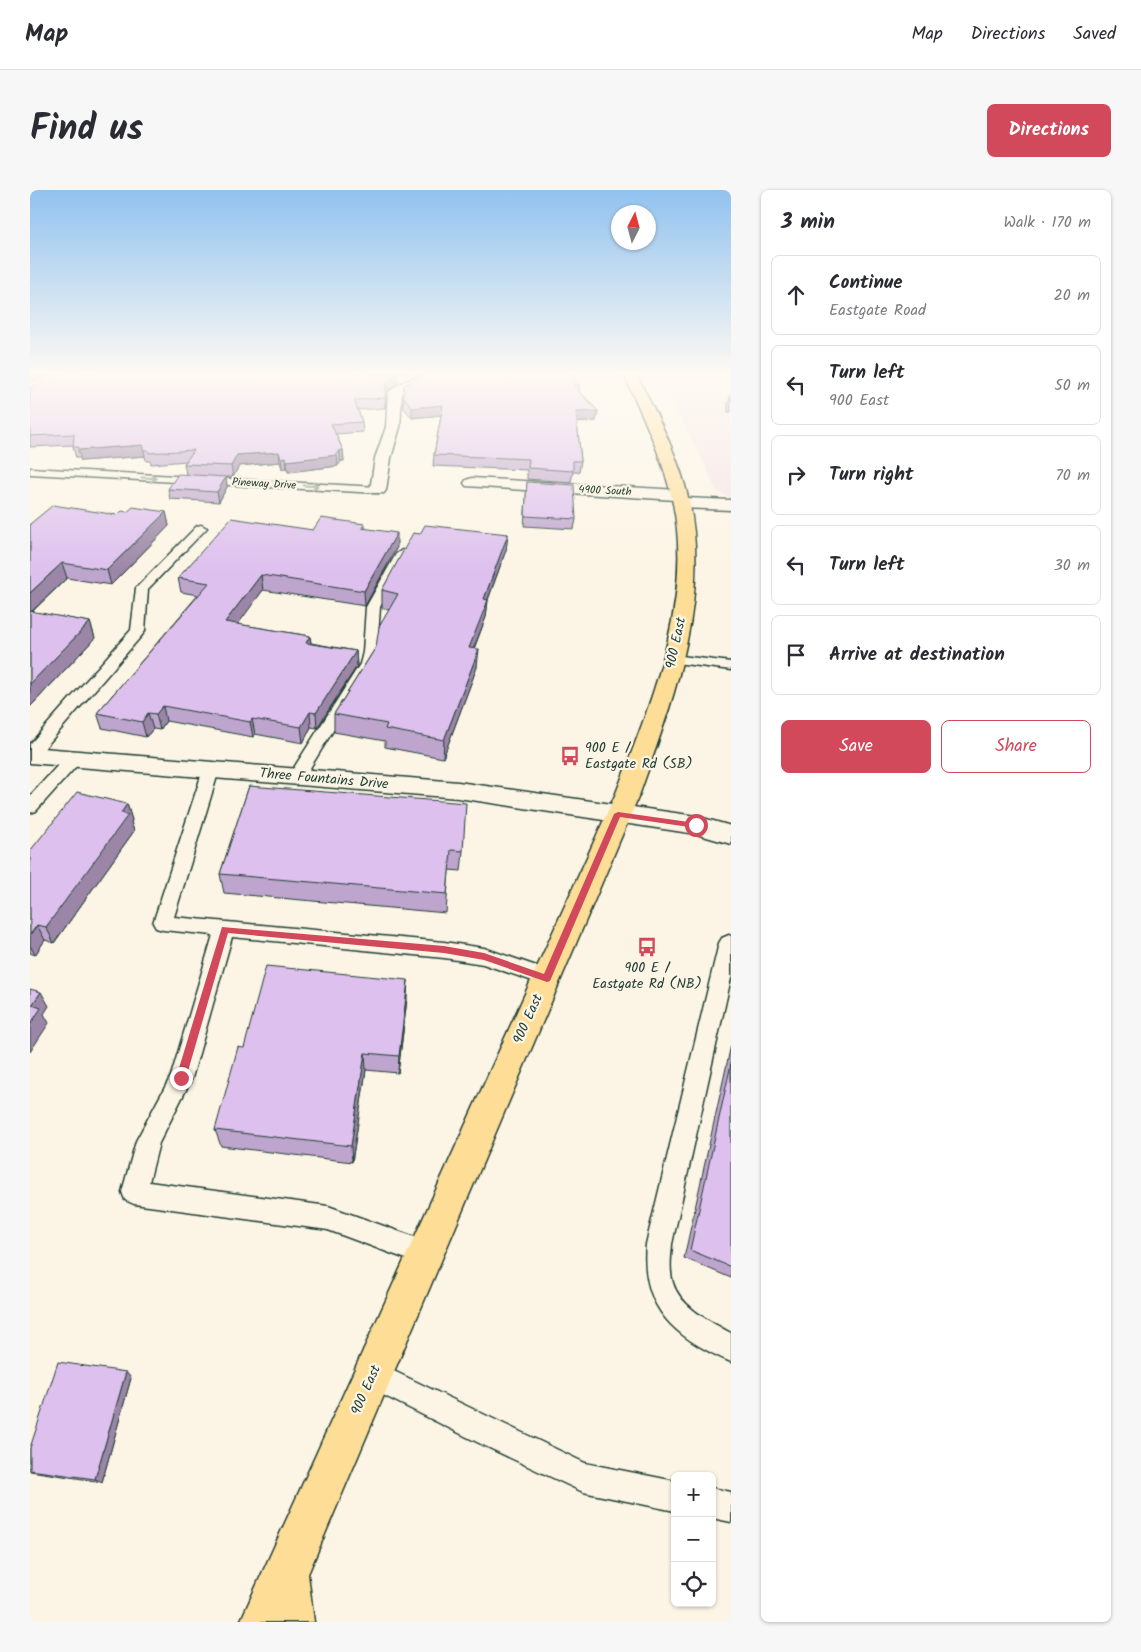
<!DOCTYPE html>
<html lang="en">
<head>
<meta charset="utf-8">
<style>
	body { margin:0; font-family:Kalam,sans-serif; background:#f7f7f7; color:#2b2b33 }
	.controls { position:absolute; right:15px; bottom:15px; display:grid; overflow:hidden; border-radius:8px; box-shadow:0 1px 4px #0004 }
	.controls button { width:45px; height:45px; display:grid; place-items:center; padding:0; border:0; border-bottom:1px solid #e1e1e2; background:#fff; color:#2b2b33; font:25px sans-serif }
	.compass { position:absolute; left:581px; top:15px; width:45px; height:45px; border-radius:50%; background:#fff; box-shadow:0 1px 4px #0004; rotate:6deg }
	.stop { position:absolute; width:15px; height:15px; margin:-11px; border:4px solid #d1495b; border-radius:50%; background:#fff }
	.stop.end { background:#d1495b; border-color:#fff; box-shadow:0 1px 5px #0008 }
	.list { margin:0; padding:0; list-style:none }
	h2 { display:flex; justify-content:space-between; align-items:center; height:65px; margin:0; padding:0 20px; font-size:21px }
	h2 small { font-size:16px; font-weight:400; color:#7c7c81 }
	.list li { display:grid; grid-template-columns:32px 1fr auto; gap:15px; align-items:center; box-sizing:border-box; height:80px; margin:0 10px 10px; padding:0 10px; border:1px solid #e1e1e2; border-radius:8px }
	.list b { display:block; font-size:19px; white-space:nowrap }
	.list p { margin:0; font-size:16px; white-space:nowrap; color:#7c7c81 }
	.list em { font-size:16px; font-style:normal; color:#7c7c81 }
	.actions { display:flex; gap:10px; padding:15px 20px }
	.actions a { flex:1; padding:11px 0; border:1px solid #d1495b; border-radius:8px; text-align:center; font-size:18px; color:#d1495b }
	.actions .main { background:#d1495b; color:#fff }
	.icon { flex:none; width:28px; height:28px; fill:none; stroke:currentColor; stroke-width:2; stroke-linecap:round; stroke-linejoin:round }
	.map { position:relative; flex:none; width:701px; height:1432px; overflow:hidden; border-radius:8px }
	header { display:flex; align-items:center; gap:30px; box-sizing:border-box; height:70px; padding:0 25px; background:#fff; border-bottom:1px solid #e1e1e2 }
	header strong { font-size:24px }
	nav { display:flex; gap:28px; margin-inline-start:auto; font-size:18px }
	.intro { display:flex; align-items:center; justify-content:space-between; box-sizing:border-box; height:120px; padding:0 30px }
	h1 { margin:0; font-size:35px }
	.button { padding:12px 22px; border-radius:8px; background:#d1495b; color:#fff; font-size:18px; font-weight:700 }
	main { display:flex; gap:30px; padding:0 30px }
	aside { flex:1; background:#fff; border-radius:8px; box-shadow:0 1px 4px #0004 }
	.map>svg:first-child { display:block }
	.built { fill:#f3e5e8 }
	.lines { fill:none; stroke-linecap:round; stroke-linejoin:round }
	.lane-casing { stroke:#1f3d34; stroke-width:3 }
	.street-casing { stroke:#1f3d34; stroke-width:3 }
	.primary-casing { stroke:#1f3d34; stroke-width:3 }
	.lane { fill:#fcf5e5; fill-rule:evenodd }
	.street { fill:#fcf5e5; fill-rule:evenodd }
	.primary { fill:#fedd96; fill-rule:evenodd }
	.wall { fill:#bea5cd; stroke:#1f3d34 }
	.shaded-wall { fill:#9b86a7; stroke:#1f3d34 }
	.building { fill:#ddc0ee; stroke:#1f3d34 }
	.oneway { stroke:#8e998c }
	.route { fill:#d1495b }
	.labels { text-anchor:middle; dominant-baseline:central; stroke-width:4.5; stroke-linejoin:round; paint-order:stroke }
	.far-street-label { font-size:11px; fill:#1f3d34; stroke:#fcf5e5 }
	.street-label { font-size:14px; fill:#1f3d34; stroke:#fcf5e5 }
	.poi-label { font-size:14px; fill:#1f3d34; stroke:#fcf5e5; text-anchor:start }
</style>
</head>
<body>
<header>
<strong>Map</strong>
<nav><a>Map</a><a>Directions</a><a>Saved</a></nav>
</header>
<div class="intro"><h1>Find us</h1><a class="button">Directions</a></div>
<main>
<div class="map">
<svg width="701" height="1432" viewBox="0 0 701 1432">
	<rect width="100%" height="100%" fill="#fcf5e5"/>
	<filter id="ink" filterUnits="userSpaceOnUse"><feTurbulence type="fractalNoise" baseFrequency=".02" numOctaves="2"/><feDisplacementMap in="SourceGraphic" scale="10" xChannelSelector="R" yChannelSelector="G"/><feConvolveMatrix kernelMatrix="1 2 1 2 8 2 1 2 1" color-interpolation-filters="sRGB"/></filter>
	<g filter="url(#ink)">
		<path class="built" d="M625,182H701V308L686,301L670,264Z"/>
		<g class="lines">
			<defs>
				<path id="lane" d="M0,278L348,297L353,300L348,303L0,284Z
					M171,335L177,338L175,340L118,399L115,441L113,444L6,568L0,569V554L101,440L106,398L167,336Z
					M372,360L378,364L350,417L347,462L344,474L272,591L266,592L260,591L258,587L330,474L333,462L336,417L366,364Z
					M643,465L701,472V480L638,472L636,469Z
					M44,563L50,564L52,568L50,572L6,621L0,623V606L38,564Z
					M181,575L187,576L189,580L144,727L414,752L454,758L524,782L527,788L524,794L517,796L453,774L414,768L202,747L162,888L129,953L119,992L298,1016L404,1054L408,1063L404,1072L395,1076L298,1040L104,1014L95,1010L92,1002L106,951L141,886L183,745L133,740L126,738L123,733L173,580L175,576Z
					M699,745L701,746V788L642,1054C641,1067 639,1080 643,1093C650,1117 681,1132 701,1143V1172C645,1148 610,1118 616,1054L689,753L692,748Z
					M343,1171L555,1273L645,1291V1321L553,1302L453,1255L333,1195L329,1185L333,1175Z
					M682,1298L701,1302V1332L682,1328Z"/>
				<path id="street" d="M398,182H414L412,185L372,204L370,237L361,268L356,300L354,303H342L340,300L345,268L356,237L358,203L369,194Z
					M442,288L649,300L655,302L657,305L655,308L701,310V320L651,318L645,316L643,313L645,310L436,296L434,293L436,290Z
					M0,557L428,592L666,626L701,636V654L666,644L428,608L0,573Z"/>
				<path id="primary" d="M593,182H605C626,223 649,266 659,311C681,411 643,510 610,603L278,1384L284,1432H210L586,603C621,512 665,408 642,309C632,264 611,224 593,182Z"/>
			</defs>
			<use href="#lane" class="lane-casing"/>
			<use href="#street" class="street-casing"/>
			<use href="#primary" class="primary-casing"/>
			<use href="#lane" class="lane"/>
			<use href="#street" class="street"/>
			<use href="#primary" class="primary"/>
		</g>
		<path class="wall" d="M41,182H381L347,183L367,193L356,203L355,218L328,220L332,232L333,242L306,244L313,260L314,271H310V274H307L308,276L258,282L257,278L252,279L250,272L209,276L203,287H196L197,297L189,312L140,309L138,299L156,284L154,274L156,271L121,274L120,271H116L115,266L51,271L50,268H46L43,257L44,255L0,257V198Z
			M374,195H550L549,201L568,221L566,231L547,233L551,271L549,282H543L541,292L497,289V280L403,276L404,265L411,225L382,228L373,217Z
			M701,204V222H698V214Z
			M497,292L546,329L544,339L494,336Z
			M97,322H136L139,336L81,395L37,388L2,422L60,432L65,448L0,517V334L87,325Z
			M335,334V338L367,357L335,416L233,400L207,434L280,446L281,453L326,461L327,476L287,538L281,537L273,553L225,544L223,547L136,531L130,540L123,539L116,547L72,538L67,523L168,405L151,402L148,388L283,340Z
			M390,344H478L476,360L458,410L456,427L444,459L447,477L413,568L355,557V551L304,542V524L346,457L359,419L352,418V400Z
			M219,596L433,661L431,681L419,680L416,723L194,703L190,684Z
			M97,614L102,630L101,632L104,641L24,753L15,750L5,765L0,763V661Z
			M377,809L368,883L336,880L322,972L191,956L185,940L214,858Z
			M701,855V1088L654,1068Z
			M101,1188L72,1292L0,1281V1258Z"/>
		<path class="shaded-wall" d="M0,182H31L15,186L3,192Z
			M367,183V193L356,203L355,218L356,193Z
			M413,215V225L382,228V218Z
			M568,221L566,231L544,233L546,222Z
			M113,255L115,266L51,271L48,260Z
			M313,260L314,271H310V263L309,261Z
			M249,262L250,272L209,276L203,287L201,276L207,265Z
			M307,265L308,276L258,282L257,271Z
			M256,267L257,278L252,279L251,268Z
			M196,287L197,297L189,312L187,302Z
			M136,322L139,336L81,395L77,380Z
			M367,343V357L335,416L334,401Z
			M478,344L476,360L454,420L458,410L456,427L437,475L439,458L454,409Z
			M32,373L37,388L0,423V403Z
			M231,385L233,400L198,448L195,432Z
			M60,432L65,448L0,517V494Z
			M280,446L282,461L276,453Z
			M449,459L447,477L413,568L414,550Z
			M326,461L327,476L287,538L286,523Z
			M133,516L136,531L130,540L126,524Z
			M280,522L281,537L273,553L271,537Z
			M118,523L123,539L116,547L112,532Z
			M222,529L225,544L223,547L220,532Z
			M97,614L102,630L101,632L104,641L24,753L16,737Z
			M7,735L15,750L5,765L0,755V745Z
			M378,790L377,809L368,883L369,866Z
			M11,802L19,816L14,824L19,833L0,862V835L2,815Z
			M335,863L336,880L322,972L321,956Z
			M96,1182L101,1188L72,1292L65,1289Z"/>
		<path class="building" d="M41,182H335L349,184L367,183L356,193L355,208L324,210L332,232L301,234L313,260L309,261L310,263H306L307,265L257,271L256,267L251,268L249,262L207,265L201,276L154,274L164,260L119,263L118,260H113V255L48,260V257H43L44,244L0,246V198L23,184Z
			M402,182H539L550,195H543L568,221L546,222L551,271H543V281L498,278L499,269L404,265L413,215L382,218L373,206L374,195Z
			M148,284L196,287L187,302L138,299Z
			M497,292L544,295L546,329L495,326Z
			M23,315L87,325L92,321L97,322L103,317L136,322L77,380L32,373L0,403V334Z
			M201,328L283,340L291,328L335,334L332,338L367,343L334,401L231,385L195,432L280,446L276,453L326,461L286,523L280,522L271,537L222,529L220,532L133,516L126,524L118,523L112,532L67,523L179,393L148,388Z
			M395,335L478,344L454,409L458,410L439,458L449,459L414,550L355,539L357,534L304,524L346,457L349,437L368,404L352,400L383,343L390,344Z
			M0,421L60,432L0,494Z
			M219,596L436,613L433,661L421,660L417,704L190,684Z
			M47,602L97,614L91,623L98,625L16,737L7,735L0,745V661Z
			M236,776L378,790L369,866L335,863L321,956L185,940L208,857L214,858Z
			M0,799L11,802L2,815L11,818L0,835Z
			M701,874V1077L660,1060Z
			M28,1172L96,1182L65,1289L0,1280V1258Z"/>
		<defs><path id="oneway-shaft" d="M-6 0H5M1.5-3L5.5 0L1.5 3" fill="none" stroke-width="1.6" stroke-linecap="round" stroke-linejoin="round" transform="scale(1.25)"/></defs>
		<g class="oneway">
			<use href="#oneway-shaft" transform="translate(119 288) rotate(3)"/>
			<use href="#oneway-shaft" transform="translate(281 296) rotate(3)"/>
		</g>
	</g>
	<linearGradient id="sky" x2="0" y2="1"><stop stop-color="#91c2ef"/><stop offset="0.48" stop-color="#fefaf3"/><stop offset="1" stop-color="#fefaf3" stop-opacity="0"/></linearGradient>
	<rect width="701" height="382" fill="url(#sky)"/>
	<path class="route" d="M588,622L666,633L670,635L666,638L590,627L520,791L517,792L454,770L414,763L198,743L156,888L155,891H148L146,888L192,737L414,756L454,763L514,784L584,624Z"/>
	<defs>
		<symbol id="bus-bare" viewBox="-9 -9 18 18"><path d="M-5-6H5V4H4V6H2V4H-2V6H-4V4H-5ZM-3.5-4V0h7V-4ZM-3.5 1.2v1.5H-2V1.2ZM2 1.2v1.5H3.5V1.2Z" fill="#d1495b" stroke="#fcf5e5" stroke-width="2.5" paint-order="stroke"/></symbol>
	</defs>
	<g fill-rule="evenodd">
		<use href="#bus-bare" x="526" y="552" width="28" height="28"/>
		<use href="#bus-bare" x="603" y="743" width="28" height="28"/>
	</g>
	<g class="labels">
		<g class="far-street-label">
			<text transform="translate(234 294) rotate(3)">Pineway Drive</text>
			<text transform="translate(575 301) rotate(3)">4900 South</text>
		</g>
		<g class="street-label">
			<text transform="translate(646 453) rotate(-78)">900 East</text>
			<text transform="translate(294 589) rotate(5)">Three Fountains Drive</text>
			<text transform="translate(498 829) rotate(-66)">900 East</text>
			<text transform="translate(336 1200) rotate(-66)">900 East</text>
		</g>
		<g class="poi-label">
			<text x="555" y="558">900 E /<tspan x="555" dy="16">Eastgate Rd (SB)</tspan></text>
			<text x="617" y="778" text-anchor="middle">900 E /<tspan x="617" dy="16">Eastgate Rd (NB)</tspan></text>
		</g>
	</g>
</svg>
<div class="controls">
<button>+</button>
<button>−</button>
<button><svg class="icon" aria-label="locate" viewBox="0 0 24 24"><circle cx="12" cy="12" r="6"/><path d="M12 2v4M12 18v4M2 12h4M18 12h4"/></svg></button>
</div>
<svg class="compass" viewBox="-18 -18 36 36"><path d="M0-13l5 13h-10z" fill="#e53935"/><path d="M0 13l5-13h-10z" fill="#7c7c81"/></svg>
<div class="stop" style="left:666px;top:635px"></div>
<div class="stop end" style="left:151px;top:888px"></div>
</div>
<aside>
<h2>3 min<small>Walk · 170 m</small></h2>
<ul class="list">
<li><svg class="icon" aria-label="ahead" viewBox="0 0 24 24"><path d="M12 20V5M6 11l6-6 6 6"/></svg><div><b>Continue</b><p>Eastgate Road</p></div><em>20 m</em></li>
<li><svg class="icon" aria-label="left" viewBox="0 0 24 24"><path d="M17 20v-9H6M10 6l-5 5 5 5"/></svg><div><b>Turn left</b><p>900 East</p></div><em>50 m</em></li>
<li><svg class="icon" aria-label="right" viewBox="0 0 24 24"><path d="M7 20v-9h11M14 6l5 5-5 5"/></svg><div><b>Turn right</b></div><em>70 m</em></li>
<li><svg class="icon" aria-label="left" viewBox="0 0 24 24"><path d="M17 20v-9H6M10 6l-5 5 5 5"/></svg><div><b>Turn left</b></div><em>30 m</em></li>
<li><svg class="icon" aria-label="arrive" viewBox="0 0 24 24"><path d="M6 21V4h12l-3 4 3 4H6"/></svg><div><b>Arrive at destination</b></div></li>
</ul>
<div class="actions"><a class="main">Save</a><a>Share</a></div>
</aside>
</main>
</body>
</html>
